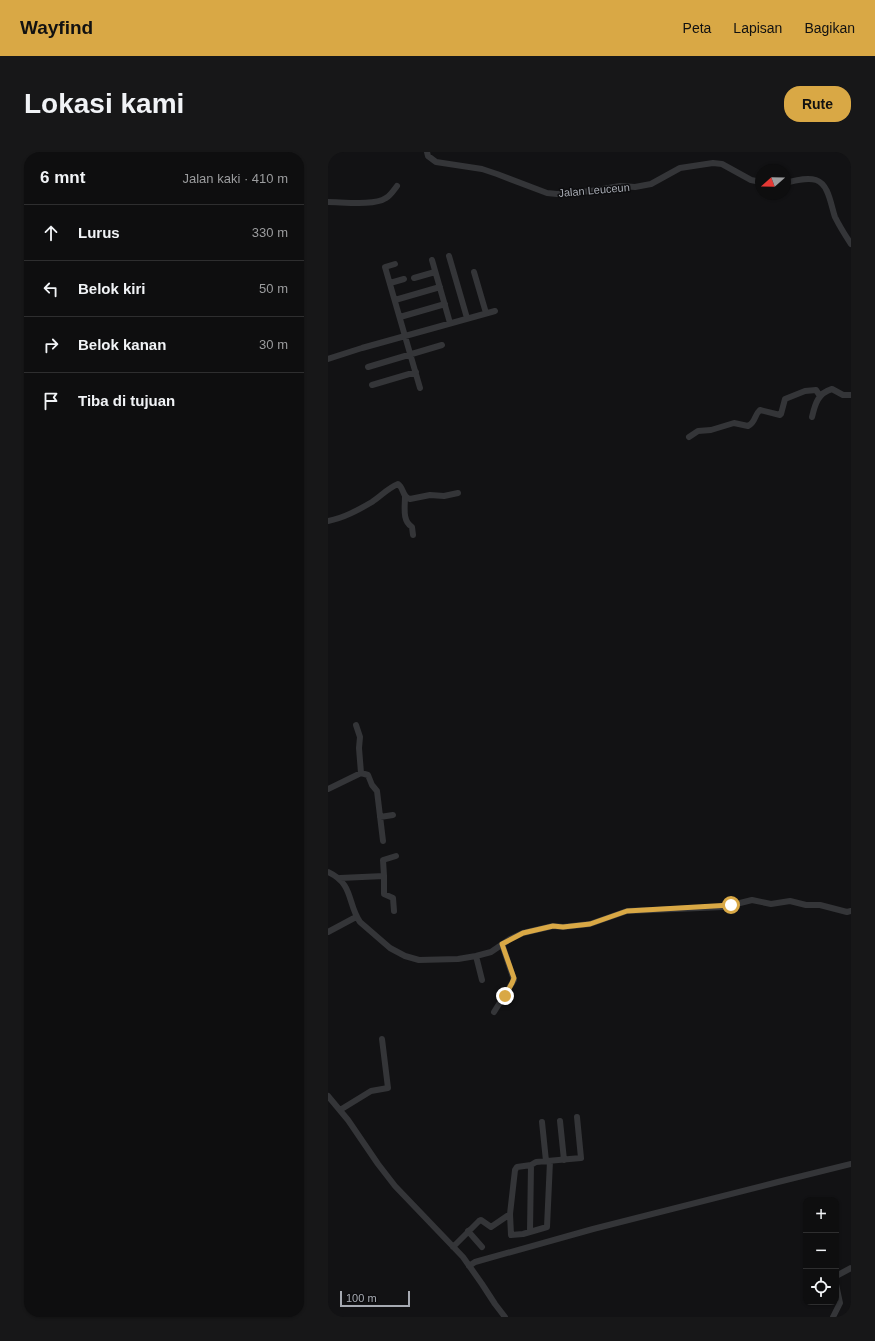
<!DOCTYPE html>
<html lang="id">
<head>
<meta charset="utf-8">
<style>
	body { margin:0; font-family:Arial,sans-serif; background:#171718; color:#f1f3f6 }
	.controls { position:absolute; right:12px; bottom:12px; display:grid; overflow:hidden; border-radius:8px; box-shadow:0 1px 3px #0004 }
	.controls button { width:36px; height:36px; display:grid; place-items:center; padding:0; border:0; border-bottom:1px solid #2e2e2f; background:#0e0e0f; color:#f1f3f6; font:20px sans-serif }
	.compass { position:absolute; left:427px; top:12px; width:36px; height:36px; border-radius:50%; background:#0e0e0f; box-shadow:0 1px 3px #0004; rotate:250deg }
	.scale { position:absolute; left:12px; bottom:10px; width:70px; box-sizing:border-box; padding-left:4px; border:2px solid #a6aab2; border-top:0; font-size:11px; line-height:14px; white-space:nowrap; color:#a6aab2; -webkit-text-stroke:3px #0d0d0f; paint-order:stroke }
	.stop { position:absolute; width:12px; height:12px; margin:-9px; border:3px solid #d9a845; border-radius:50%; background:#fff }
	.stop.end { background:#d9a845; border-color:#fff; box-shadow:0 1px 4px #0008 }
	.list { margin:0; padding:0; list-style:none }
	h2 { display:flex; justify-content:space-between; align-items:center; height:52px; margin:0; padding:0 16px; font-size:17px }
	h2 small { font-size:13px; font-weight:400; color:#9b9c9e }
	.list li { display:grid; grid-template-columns:26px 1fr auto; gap:12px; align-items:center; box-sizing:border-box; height:56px; padding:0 16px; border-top:1px solid #2e2e2f }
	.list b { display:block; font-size:15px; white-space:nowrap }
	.list em { font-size:13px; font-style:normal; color:#9b9c9e }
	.icon { flex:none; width:22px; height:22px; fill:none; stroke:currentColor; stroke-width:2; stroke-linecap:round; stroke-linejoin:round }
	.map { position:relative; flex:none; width:523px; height:1165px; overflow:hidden; border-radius:16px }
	header { display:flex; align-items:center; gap:24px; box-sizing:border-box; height:56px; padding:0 20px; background:#d9a845; color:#111 }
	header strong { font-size:19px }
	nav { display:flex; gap:22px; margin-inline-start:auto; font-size:14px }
	.intro { display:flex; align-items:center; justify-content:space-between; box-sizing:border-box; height:96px; padding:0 24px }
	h1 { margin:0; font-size:28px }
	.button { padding:10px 18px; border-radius:16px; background:#d9a845; color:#111; font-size:14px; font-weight:700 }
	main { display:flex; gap:24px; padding:0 24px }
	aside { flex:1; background:#0e0e0f; border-radius:16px; box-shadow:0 1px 3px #0004 }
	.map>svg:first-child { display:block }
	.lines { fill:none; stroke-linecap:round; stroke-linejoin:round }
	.minor { stroke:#343538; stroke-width:6 }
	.route { stroke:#d9a845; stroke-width:5 }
	.labels { text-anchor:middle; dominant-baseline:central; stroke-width:3; stroke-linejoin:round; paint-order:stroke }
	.street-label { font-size:11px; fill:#a6aab2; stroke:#0d0d0f }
</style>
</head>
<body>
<header>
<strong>Wayfind</strong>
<nav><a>Peta</a><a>Lapisan</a><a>Bagikan</a></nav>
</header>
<div class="intro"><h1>Lokasi kami</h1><a class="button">Rute</a></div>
<main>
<aside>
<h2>6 mnt<small>Jalan kaki · 410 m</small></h2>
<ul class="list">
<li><svg class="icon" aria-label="ahead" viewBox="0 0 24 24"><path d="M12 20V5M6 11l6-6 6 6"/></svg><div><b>Lurus</b></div><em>330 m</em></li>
<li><svg class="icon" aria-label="left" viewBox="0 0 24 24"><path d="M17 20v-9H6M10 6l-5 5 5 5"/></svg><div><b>Belok kiri</b></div><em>50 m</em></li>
<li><svg class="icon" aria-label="right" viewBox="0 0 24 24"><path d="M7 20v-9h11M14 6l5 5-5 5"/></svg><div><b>Belok kanan</b></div><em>30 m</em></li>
<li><svg class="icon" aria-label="arrive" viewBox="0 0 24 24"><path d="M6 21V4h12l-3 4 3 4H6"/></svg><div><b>Tiba di tujuan</b></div></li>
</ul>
</aside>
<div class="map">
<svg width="523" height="1165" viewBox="0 0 523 1165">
	<rect width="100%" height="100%" fill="#121214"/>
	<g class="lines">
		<path class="minor" d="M99,0L100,4L108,10L154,17L169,22L219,41L229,42L263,39L292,34L307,35L323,32L352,16L385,11L394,12L423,28L433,30
			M457,31C466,29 478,25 488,28C501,32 503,54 507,65C512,75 517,83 523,92
			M0,50C15,50 46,54 58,46C62,44 66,38 69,34
			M121,104L139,166
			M104,108L122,171
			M67,112L57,115L92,236
			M146,120L158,161
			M86,126L107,120
			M62,131L76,127
			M67,148L112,135
			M72,165L117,152
			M0,207L34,196L167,159
			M40,215L114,193
			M44,233L88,220
			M484,265C487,252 490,241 504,237L515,243H523
			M361,285L370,279L383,278L406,271L420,274C428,270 426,263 432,258L452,263L453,262L457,247L477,239L488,238L492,244
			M77,344C77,355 74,369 84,375L85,383
			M0,369C16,366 30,358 44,350C53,344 60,336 70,332C76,336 74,345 82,347L102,343L116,344L130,341
			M33,621L40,623L44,633L49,639L55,689
			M0,637L33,621L31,596L32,585L28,573
			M52,665L65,663
			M0,720C26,732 19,751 32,770L62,796L77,804L91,808L130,807L148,804L163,800L182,787L195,781L225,774L235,775L262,772L299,759L396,755L424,748L443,752L462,749L478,753H492L519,760L523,759
			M56,724L55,708L68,704
			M12,726L56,724V742L65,746L66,759
			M0,780L28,765
			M148,804L154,828
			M166,860L186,828L174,792
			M0,944L20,968L50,1012L67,1034L135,1105L154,1132L167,1152L177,1165
			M12,958L43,939L60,936L54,887
			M232,969L236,1008
			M214,970L218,1009
			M203,1013L208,1010L253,1006L249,965
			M140,1079L154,1095
			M202,1079L203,1013L189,1015L187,1018L182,1062L183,1083L195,1082L219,1075L222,1009
			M125,1095L151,1069L153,1068L163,1075L182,1062
			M141,1114L147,1110L265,1077L450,1030L523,1012
			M508,1124L523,1116
			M505,1165L512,1151L508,1132"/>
	</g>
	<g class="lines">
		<path class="route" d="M177,844L184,831L186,826L174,792L195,781L225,774L235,775L262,772L299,759L403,753"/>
	</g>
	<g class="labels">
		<g class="street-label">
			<text transform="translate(266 38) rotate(-5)">Jalan Leuceun</text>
		</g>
	</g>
</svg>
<div class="controls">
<button>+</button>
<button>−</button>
<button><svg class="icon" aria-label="locate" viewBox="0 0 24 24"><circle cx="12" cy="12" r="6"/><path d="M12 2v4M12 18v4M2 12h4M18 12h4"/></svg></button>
</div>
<svg class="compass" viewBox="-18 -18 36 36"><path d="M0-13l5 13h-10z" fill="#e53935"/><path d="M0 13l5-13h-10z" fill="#9b9c9e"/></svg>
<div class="scale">100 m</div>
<div class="stop" style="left:403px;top:753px"></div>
<div class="stop end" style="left:177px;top:844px"></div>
</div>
</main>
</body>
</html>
